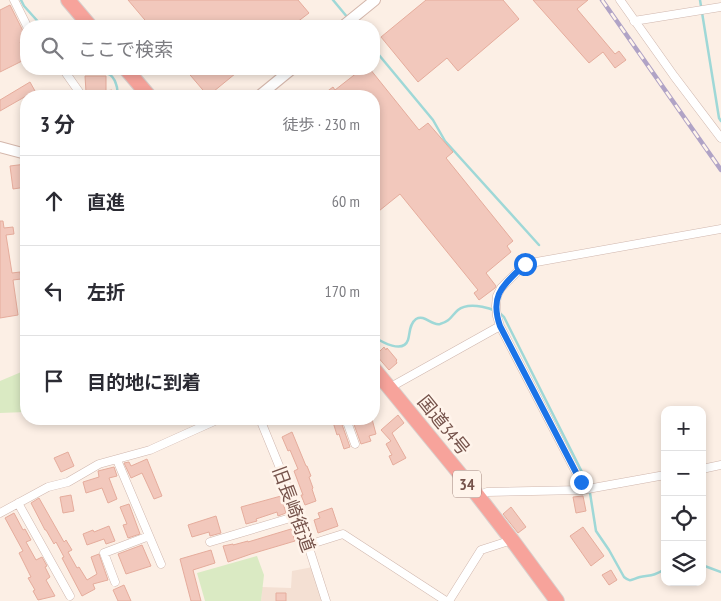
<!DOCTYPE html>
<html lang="ja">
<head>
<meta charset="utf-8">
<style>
	body { margin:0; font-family:"PT Sans Narrow","Noto Sans JP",sans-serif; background:#f7f7f7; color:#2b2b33 }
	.controls { position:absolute; right:15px; bottom:15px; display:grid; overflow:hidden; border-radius:10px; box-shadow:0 2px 8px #0003 }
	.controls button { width:45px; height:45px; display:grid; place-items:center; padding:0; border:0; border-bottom:1px solid #e1e1e2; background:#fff; color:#2b2b33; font:25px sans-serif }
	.stop { position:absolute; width:15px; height:15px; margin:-11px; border:4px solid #1a73e8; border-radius:50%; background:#fff }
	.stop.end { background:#1a73e8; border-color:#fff; box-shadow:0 1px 5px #0008 }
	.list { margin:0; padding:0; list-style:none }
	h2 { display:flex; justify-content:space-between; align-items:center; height:65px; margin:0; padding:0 20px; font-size:21px }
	h2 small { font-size:16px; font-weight:400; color:#7c7c81 }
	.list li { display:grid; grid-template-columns:32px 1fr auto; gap:15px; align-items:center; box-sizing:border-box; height:90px; padding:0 20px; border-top:1px solid #e1e1e2 }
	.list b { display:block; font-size:19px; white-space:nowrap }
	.list em { font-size:16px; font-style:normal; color:#7c7c81 }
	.icon { flex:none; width:28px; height:28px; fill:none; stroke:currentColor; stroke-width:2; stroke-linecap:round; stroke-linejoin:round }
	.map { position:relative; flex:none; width:721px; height:601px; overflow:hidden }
	.search { position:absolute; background:#fff; box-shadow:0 2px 8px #0003; left:20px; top:20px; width:360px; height:55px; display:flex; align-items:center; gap:12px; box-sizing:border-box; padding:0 18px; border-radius:20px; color:#7c7c81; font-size:19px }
	.panel { position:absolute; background:#fff; box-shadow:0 2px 8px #0003; left:20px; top:90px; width:360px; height:335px; border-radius:20px }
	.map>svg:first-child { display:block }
	.residential { fill:#f4e0d3 }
	.green { fill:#daeac3 }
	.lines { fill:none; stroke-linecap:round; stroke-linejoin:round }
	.stream { stroke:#9fd8d7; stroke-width:2.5 }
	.building { fill:#f2c8bc; stroke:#e5ac9c }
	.street-casing { stroke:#d0b7ae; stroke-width:9 }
	.secondary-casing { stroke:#d3b6ab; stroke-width:12 }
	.highway-casing { stroke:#d8cfcc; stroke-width:16 }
	.street { stroke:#fff; stroke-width:8 }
	.secondary { stroke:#fff; stroke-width:10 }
	.highway { stroke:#f7a39b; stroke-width:14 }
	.rail-casing { stroke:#b0a3c6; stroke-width:4.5 }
	.rail { stroke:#fff4eb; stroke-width:2.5; stroke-dasharray:8; stroke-linecap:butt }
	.route { stroke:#1a73e8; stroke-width:6 }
	.labels { text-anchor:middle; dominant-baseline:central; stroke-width:5; stroke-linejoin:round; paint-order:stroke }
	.shield { fill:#fff4eb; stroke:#9e837a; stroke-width:1 }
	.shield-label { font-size:16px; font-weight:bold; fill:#75524a }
	.street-label { font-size:18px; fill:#75524a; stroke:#fff4eb }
</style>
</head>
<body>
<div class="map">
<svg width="721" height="601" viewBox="0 0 721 601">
	<rect width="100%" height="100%" fill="#fcefe5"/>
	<path class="residential" d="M318,566L330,601H261L262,587L291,588L292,571Z"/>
	<path class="green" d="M26,370V412L0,413V381Z
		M257,556L264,575L261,601H205L197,573Z"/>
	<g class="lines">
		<path class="stream" d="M21,0L24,6L42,26
			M333,0L348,18
			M700,0L715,93L719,118L721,121
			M374,49L433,120L445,141L539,245
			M82,72C95,77 110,65 116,84C118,89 118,91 117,96
			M374,337C382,342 403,354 408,340C410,334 409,324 416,319C425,314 431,326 440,324C451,321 451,316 458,310C469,301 496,308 504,317L587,482L590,493L596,531L609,550L624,577C631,583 632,579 640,577C651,575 654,576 665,569
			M702,565L721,572"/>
	</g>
	<path class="building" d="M128,0H298L309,13L292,26H150Z
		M426,0H503L519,19L458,71L447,58L418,82L381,37Z
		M533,0H588L577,9L615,54L619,51L626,60L615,68L603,52L589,63Z
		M10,5L26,37V39L20,42L26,55V59L0,72V10Z
		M185,69H241L208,96Z
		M355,69H370L419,130L428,123L453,152L446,158L513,241L507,246L511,252L486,273L496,286L495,288L479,300L474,293L478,290L400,194L374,215V96H321L333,87L335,90L358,72Z
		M85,76H106V91L112,90V96H88L86,92Z
		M30,82L35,91L0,111V100Z
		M26,164V187L13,189L10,166Z
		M0,221H3L4,228L13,227L14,234L6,235L12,273L20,272L21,279L13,280L18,315L0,318Z
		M384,347L386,350L387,348L397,360L396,361L397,363L389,370L376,355Z
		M398,415L404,423L392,433L406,458L393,465L389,456L392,455L386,444L391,441L381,430Z
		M332,419H340L350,447L344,449L339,434L337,435Z
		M352,419H359L360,422L372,419L376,434L369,436L371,441L361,444Z
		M292,432L306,466H307L311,476L309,477L313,488L312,489L316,501L305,505L301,495H303L294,471L298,469L290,450L288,451L282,437Z
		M68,452L74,466L61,472L54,458Z
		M147,459L162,496L154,499L142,473L131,478L124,463L129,462L131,466Z
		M114,467L117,476L109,478L117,499L108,503L102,488L86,493L83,482L99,477L98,471Z
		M71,495L74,511L63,513L60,497Z
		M281,496L286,513L278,516L277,512L256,519L257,521L246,524L241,507Z
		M583,496L586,511L576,513L573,497Z
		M39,498L64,542L66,540L72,550L68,552L77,568L79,567L87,580L97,574L91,557L99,554L108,580L93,584L95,589L82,596L62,558L64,557L56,542L54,544L46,530H45L31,503Z
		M129,504L140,534L128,538L123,525L127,524L120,507Z
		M511,507L526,527L518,533L503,514Z
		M332,508L338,526L318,533L314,520L320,518L318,513Z
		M14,513L23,530L25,529L31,540L26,542L36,560L42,557L47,566L45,567L50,577L46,580L55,596L38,600L33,591L35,590L28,578L31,577L19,553L23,551L5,518Z
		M216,516L221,533L210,536L209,532L192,537L188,525Z
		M109,526L115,541L106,544L104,539L87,545L83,534L93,530L94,532Z
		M583,527L604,556L591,566L570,536Z
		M291,529L295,541L251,554L228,562L223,546L233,544V545L248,541V542Z
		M142,545L151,566L126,574L118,554Z
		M211,550L215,563L193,570L201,601H191L180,559Z
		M611,570L617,580L609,585L602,575Z
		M124,585L131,601H118L113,590Z
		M276,593H286V601H276Z"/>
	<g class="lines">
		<defs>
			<path id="street" d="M14,0L27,26
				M620,0L674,76L721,138
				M634,21L721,7
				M63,69L82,96
				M66,71L87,69
				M389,388L500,326
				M260,419L282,473L308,545L326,601
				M346,419L355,444
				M117,460L161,564
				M702,469L721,465
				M582,490L581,482L500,326L497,316L496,306L497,296L501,288L525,264L721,229
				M478,496L487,492L582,490L665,475
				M18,503L70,596
				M0,513L48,487L68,482L99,464L150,450L219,419
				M210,542L297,516
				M308,545L343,534L446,601
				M115,582L104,553L149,536
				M449,601L481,550L512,540"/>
			<path id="secondary" d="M343,26L375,0
				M259,96L292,69
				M0,147L26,154"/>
			<path id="highway" d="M68,0L90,26
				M126,69L149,96
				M374,369L478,496L512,540L557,601"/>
		</defs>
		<use href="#street" class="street-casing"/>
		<use href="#secondary" class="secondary-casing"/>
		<use href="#highway" class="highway-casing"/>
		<use href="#street" class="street"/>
		<use href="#secondary" class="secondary"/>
		<use href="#highway" class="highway"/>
		<defs>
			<path id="rail" d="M602,0L721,170"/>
		</defs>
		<use href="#rail" class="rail-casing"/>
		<use href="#rail" class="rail"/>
	</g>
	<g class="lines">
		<path class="route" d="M525,264C504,285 489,294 500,326L581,482"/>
	</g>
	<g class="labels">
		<rect class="shield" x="453" y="470.5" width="28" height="27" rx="4"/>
		<g class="shield-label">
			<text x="467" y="484">34</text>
		</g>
		<g class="street-label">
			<text transform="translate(444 425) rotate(51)">国道34号</text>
			<text transform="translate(294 509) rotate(70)">旧長崎街道</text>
		</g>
	</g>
</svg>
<div class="controls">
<button>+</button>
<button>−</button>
<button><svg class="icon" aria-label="locate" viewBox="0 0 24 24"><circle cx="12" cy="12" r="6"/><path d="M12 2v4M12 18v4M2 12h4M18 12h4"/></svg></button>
<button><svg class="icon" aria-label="layers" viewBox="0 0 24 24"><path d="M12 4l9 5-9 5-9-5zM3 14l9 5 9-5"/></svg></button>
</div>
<div class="stop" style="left:525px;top:264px"></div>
<div class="stop end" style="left:581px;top:482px"></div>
<div class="search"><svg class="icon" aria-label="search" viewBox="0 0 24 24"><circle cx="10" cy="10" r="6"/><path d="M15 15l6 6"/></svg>ここで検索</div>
<section class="panel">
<h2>3 分<small>徒歩 · 230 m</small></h2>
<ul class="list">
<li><svg class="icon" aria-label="ahead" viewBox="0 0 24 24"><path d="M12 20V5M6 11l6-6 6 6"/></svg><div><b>直進</b></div><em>60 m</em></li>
<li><svg class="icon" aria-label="left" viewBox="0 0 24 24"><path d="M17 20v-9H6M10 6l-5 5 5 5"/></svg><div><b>左折</b></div><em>170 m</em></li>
<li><svg class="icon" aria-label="arrive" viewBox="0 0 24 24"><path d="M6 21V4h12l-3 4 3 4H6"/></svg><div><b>目的地に到着</b></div></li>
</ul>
</section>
</div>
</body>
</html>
